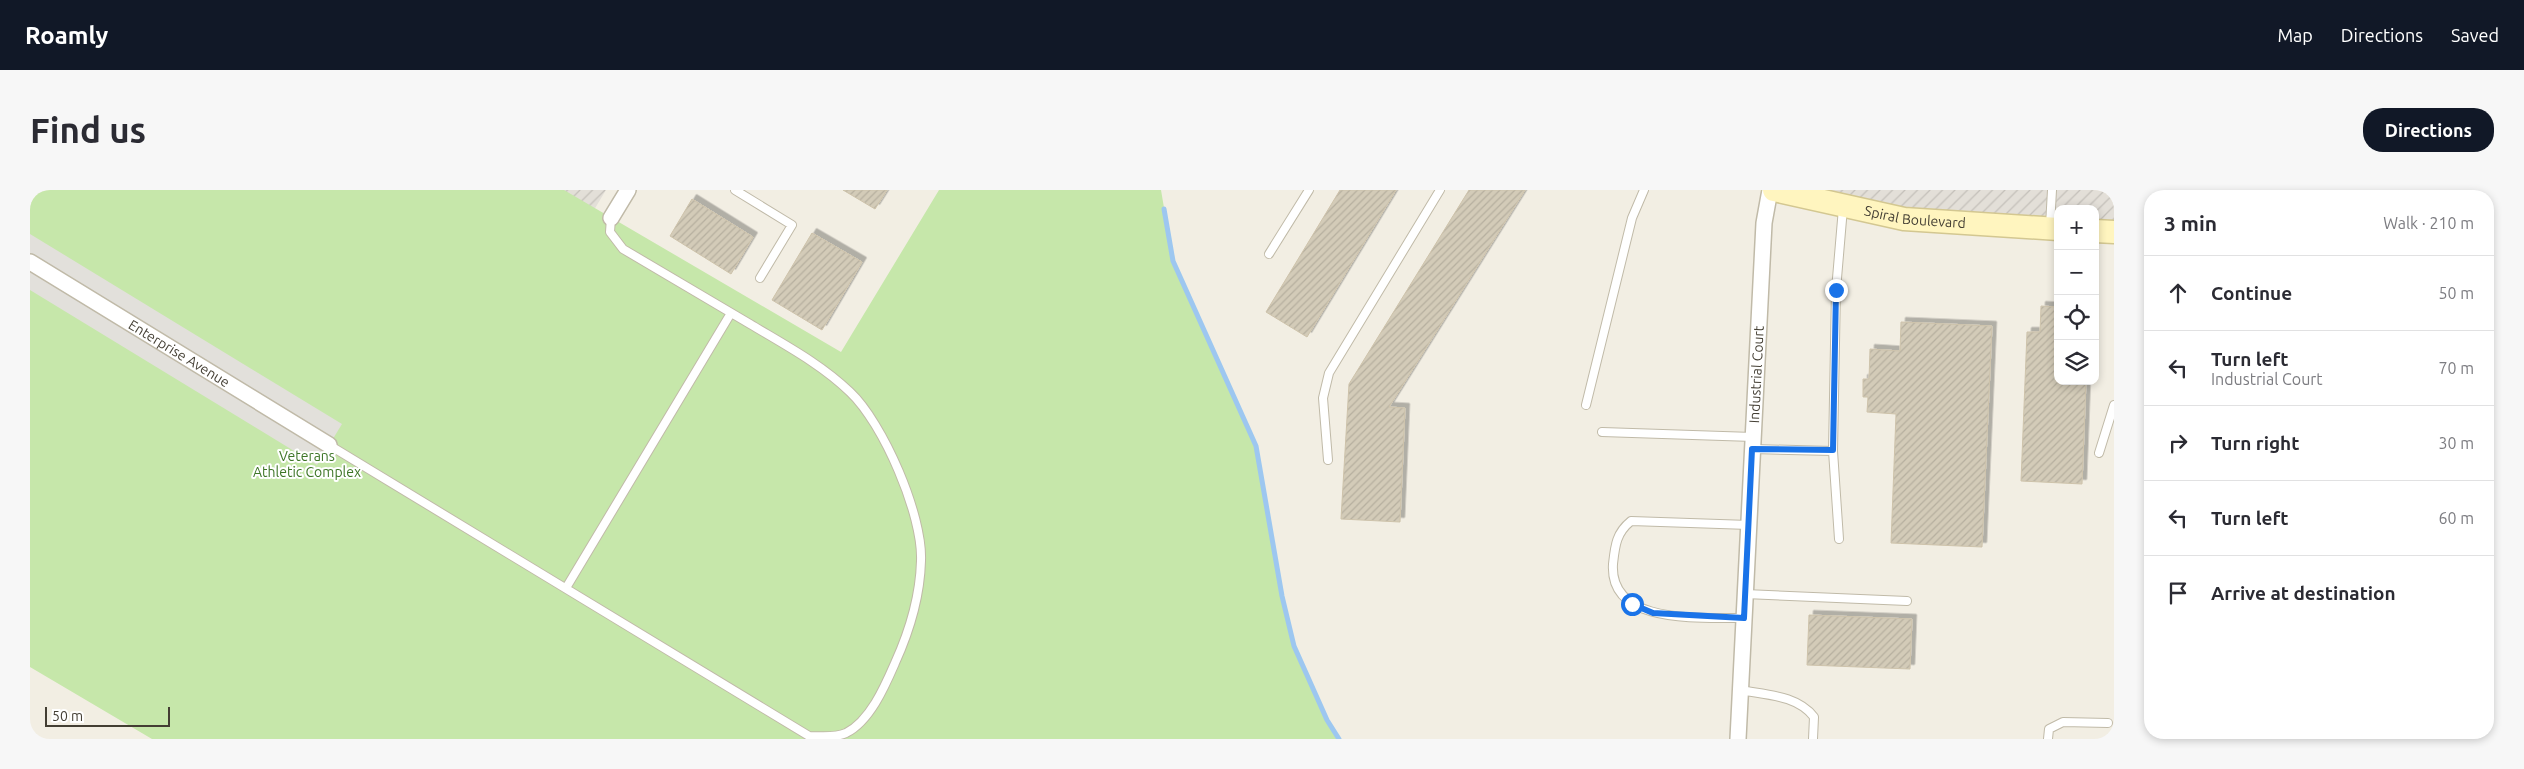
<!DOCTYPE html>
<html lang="en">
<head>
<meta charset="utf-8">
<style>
	body { margin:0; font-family:Ubuntu,sans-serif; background:#f7f7f7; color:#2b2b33 }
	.controls { position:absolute; right:15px; top:15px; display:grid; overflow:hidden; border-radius:10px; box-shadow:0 2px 8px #0003 }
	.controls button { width:45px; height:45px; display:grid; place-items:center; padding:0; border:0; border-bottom:1px solid #e1e1e2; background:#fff; color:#2b2b33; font:25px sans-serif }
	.scale { position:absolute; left:15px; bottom:12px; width:125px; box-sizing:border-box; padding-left:5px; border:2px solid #433e33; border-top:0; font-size:14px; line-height:18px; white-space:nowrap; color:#433e33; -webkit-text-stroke:4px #fff; paint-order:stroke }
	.stop { position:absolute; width:15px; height:15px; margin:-11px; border:4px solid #1a73e8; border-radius:50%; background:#fff }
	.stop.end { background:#1a73e8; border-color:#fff; box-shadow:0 1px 5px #0008 }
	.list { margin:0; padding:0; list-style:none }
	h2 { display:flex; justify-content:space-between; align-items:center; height:65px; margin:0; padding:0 20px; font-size:21px }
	h2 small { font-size:16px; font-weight:400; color:#7c7c81 }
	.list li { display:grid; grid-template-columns:32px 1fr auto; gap:15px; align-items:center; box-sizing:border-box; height:75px; padding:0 20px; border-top:1px solid #e1e1e2 }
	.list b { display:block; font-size:19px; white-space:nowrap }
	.list p { margin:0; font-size:16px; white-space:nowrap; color:#7c7c81 }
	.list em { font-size:16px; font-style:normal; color:#7c7c81 }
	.icon { flex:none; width:28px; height:28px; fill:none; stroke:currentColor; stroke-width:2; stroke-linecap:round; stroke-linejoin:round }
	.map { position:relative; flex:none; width:2084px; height:549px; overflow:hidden; border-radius:20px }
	header { display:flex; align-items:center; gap:30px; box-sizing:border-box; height:70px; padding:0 25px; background:#111827; color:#fff }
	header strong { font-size:24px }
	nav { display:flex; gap:28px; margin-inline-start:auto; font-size:18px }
	.intro { display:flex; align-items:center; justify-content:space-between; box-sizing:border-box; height:120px; padding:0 30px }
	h1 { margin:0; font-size:35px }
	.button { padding:12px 22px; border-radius:20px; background:#111827; color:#fff; font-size:18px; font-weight:700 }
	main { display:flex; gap:30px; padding:0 30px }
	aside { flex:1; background:#fff; border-radius:20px; box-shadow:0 2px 8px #0003 }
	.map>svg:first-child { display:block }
	.industrial { fill:url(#industrial-furrows) }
	.green { fill:#c6e7aa }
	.parking { fill:#e2e0db }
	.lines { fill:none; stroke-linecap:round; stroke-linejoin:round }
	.stream { stroke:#9dc7f0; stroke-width:5 }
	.building { fill:url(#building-hatch); stroke:#cec3ab; filter:url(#shadow) }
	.lane-casing { stroke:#c0baa8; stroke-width:10 }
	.street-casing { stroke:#c0baa8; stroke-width:18 }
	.secondary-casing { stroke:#d3c791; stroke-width:25 }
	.lane { stroke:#fff; stroke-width:8 }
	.street { stroke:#fff; stroke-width:15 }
	.secondary { stroke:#fff5bf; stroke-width:22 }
	.route { stroke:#1a73e8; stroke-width:6 }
	.labels { text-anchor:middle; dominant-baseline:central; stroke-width:4; stroke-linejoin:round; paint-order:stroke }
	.street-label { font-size:14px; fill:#433e33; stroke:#fff }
	.park-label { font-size:14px; fill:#3d7526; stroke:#fff }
</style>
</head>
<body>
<header>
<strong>Roamly</strong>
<nav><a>Map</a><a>Directions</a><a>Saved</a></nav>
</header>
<div class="intro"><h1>Find us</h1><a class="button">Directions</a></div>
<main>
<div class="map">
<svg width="2084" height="549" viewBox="0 0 2084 549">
	<defs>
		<pattern id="industrial-furrows" width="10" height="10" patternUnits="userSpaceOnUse" patternTransform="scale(1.25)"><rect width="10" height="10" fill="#e3dfd8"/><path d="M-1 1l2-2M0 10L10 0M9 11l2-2" fill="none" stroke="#c4c0ba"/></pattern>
		<pattern id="building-hatch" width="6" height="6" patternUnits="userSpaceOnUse" patternTransform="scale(1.25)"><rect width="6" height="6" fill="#d3cbb8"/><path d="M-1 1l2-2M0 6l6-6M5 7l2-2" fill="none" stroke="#b6af9f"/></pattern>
		<filter id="shadow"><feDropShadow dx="4.5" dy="-4.5" stdDeviation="0" flood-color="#0004"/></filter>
	</defs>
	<rect width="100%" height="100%" fill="#f2eee3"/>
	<path class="industrial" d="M531,0H576L564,20Z
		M1744,0H2084V42L2065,41V19H2028V39Z"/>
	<path class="green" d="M0,0H534L811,162L909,0H1131L1143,71L1226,256L1252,406L1264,456L1297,530L1309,549H122L0,477Z"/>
	<path class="parking" d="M0,44L312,234L287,275L0,100Z"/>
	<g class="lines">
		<path class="stream" d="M1134,19L1143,71L1226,256L1252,406L1264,456L1297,530L1309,549"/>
	</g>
	<path class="building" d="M813,0H857L845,19Z
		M1310,0H1366L1277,147L1236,122Z
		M1439,0H1495L1359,217L1375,218L1370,332L1311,329L1319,194Z
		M662,9L723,47L701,84L640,46Z
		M782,43L832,72L792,140L742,110Z
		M2011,116L2028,117V191H2056L2052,294L1991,291L1997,142H2010Z
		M1871,132L1962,136L1952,357L1861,353L1866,224L1837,222L1838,207H1833V189H1839L1840,159L1870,161Z
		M1779,425L1882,429L1880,479L1777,475Z"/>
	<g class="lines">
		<defs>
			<path id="lane" d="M705,0L762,35L730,88
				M2020,36L2022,0
				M1239,64L1279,0
				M1556,215L1602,28L1614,0
				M1572,242L1723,247
				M299,255L779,546C791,546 805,548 816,543C840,531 855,496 865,473C880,440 890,407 891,371C893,325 853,233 820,202C791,174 755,155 720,134C678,109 636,84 593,59L580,42L581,28
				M1723,259L1803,261
				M2069,263L2084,215
				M1298,270L1293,208L1299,183L1410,0
				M1809,349L1803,261L1806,100L1813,18
				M536,398L701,123
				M1715,404L1877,411
				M1714,428C1672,427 1579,436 1583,374C1585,356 1586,343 1601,331L1719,335
				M1710,500C1736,505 1767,505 1784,527L1783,549
				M2018,549L2019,539L2033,532L2078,533"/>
			<g id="street">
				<path d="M581,28L598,0"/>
				<path id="s1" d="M0,72L299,255"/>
				<path id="s2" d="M1708,549L1734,33L1740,0"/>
			</g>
			<g id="secondary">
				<path id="s3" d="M1744,0L1874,29L2028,39"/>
				<path d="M2065,41L2084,42"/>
			</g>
		</defs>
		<use href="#lane" class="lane-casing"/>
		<use href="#street" class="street-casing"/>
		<use href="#secondary" class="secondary-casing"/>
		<use href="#lane" class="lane"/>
		<use href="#street" class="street"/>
		<use href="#secondary" class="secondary"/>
	</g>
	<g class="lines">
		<path class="route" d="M1602,414L1623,423L1714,428L1722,259L1803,260L1806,100"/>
	</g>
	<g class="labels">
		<g class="street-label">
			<text stroke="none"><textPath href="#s3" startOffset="144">Spiral Boulevard</textPath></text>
			<text stroke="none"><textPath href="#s1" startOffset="175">Enterprise Avenue</textPath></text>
			<text stroke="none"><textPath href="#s2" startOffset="365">Industrial Court</textPath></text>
		</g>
		<g class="park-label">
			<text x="277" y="266">Veterans<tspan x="277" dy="16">Athletic Complex</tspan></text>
		</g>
	</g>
</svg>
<div class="controls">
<button>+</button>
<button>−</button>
<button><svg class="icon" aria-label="locate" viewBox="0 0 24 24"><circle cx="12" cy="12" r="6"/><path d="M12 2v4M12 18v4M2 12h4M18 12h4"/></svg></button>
<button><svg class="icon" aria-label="layers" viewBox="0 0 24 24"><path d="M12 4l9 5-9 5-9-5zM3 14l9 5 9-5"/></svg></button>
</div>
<div class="scale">50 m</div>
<div class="stop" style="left:1602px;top:414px"></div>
<div class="stop end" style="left:1806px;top:100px"></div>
</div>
<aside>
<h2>3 min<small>Walk · 210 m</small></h2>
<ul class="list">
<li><svg class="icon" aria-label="ahead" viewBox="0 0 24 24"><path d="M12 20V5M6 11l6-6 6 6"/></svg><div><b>Continue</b></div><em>50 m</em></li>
<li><svg class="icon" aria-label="left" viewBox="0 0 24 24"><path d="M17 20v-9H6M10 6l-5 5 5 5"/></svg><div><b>Turn left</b><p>Industrial Court</p></div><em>70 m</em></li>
<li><svg class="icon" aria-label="right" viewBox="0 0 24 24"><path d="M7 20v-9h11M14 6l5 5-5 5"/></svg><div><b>Turn right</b></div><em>30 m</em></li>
<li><svg class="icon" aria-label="left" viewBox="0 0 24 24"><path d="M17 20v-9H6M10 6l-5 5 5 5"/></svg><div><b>Turn left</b></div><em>60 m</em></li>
<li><svg class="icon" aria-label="arrive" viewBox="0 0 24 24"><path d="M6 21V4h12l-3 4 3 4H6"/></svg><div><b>Arrive at destination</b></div></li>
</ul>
</aside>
</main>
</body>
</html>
